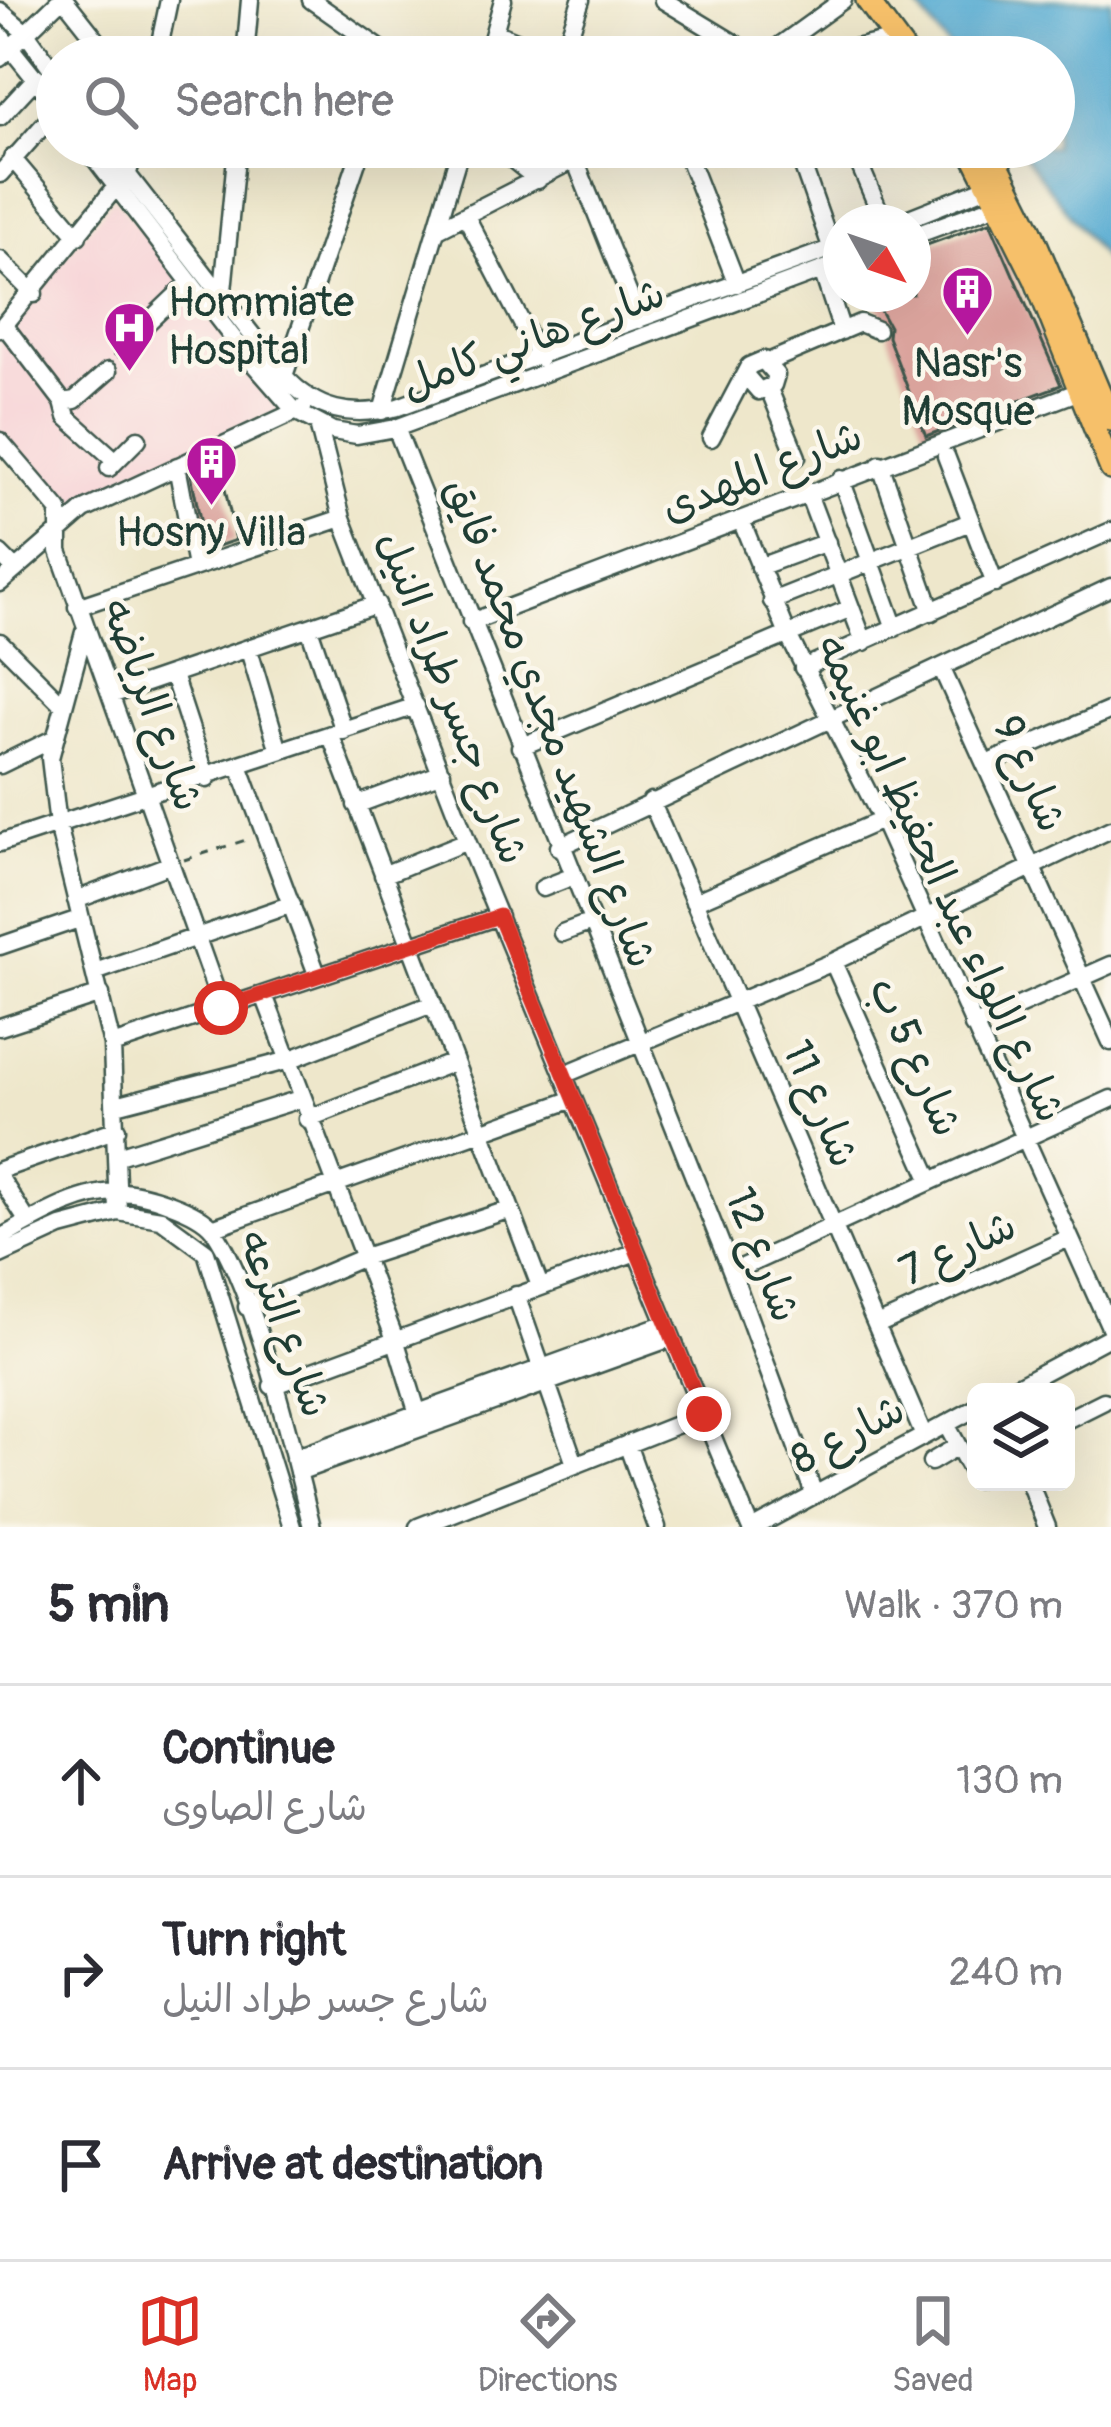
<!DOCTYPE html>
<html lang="en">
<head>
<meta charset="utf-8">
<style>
	body { margin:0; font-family:Pangolin,"Playpen Sans Arabic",sans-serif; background:#f2f2f3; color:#2b2b33 }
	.controls { position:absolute; right:36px; bottom:36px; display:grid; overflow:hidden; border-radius:18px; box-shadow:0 12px 48px #0002 }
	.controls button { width:108px; height:108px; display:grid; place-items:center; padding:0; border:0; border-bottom:3px solid #e1e1e2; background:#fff; color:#2b2b33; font:60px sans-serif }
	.compass { position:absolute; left:823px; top:204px; width:108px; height:108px; border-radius:50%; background:#fff; box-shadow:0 12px 48px #0002; rotate:130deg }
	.stop { position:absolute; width:36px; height:36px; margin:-27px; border:9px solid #d93025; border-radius:50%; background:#fff }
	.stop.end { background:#d93025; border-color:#fff; box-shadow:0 3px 12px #0008 }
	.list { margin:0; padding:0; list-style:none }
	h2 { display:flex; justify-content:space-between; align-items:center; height:156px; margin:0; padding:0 48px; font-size:51px }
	h2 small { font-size:39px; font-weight:400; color:#7c7c81 }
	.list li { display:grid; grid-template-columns:78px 1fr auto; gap:36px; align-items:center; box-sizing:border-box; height:192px; padding:0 48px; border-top:3px solid #e1e1e2 }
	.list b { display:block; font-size:45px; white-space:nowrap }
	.list p { margin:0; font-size:39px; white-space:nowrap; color:#7c7c81 }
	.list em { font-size:39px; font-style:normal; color:#7c7c81 }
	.icon { flex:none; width:66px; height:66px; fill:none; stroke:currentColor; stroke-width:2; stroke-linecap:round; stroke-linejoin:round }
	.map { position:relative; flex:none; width:1111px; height:1527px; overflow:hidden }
	.search { position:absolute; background:#fff; box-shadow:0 12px 48px #0002; left:36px; right:36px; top:36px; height:132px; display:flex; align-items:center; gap:30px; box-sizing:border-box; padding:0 42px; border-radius:66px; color:#7c7c81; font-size:45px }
	.sheet { height:732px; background:#fff }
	nav { display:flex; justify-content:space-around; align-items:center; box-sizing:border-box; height:168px; border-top:3px solid #e1e1e2; background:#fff; font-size:33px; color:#7c7c81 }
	nav a { display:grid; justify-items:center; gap:6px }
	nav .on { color:#d93025 }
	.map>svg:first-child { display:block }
	.built { fill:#f7cfd4 }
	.water { fill:#55aad1; stroke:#3a7482; stroke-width:3 }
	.building { fill:#daa39c }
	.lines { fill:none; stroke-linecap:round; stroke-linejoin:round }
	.minor-casing { stroke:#3e564b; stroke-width:21 }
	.major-casing { stroke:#3e564b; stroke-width:26 }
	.path { stroke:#3e564b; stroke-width:3; stroke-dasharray:9 9; stroke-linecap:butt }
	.minor { stroke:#fff; stroke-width:16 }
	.major { stroke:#f6c06b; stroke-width:21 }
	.route { stroke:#d93025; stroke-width:15 }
	.labels { text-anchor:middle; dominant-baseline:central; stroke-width:9; stroke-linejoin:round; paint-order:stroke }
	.poi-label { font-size:42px; fill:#1f3d34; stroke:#fbf7ec }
	.street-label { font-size:42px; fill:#1f3d34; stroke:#fbf7ec }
</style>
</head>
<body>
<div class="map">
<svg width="1111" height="1527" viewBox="0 0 1111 1527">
	<rect width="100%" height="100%" fill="#fbf7ec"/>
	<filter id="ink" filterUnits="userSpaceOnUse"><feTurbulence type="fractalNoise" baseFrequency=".00833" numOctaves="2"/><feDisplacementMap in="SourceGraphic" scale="24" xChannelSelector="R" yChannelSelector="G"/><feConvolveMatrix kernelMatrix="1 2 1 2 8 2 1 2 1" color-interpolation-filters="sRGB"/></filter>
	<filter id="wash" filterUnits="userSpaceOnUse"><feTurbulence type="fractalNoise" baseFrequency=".004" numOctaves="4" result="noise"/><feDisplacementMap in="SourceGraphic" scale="48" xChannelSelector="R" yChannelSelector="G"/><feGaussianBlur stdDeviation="2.7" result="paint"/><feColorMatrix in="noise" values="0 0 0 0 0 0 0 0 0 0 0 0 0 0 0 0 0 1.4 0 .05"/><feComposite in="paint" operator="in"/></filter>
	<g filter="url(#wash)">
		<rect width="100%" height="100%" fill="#eee7cb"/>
		<path class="built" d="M114,197L286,408L66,517L59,496L0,434V337Z"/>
		<path class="water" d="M913,0H1111V268L1017,147H1054V57H956Z"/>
		<g id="blocks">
			<path class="building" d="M990,222L1061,385L926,436L888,337L889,327L871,294H913V250Z
				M219,461L236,540L206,550L191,474Z"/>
		</g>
	</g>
	<g filter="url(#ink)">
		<use href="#blocks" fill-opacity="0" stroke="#3e564b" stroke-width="3"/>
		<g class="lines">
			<defs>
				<path id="minor" d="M65,0L110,57
					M311,0L392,57
					M663,0L757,57
					M0,11L26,33L57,76
					M494,32L554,57
					M0,35L57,106
					M771,52L843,0
					M157,57L169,0
					M245,57L250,0
					M487,57L503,0
					M562,57L581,0
					M813,57L896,39
					M0,58L60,0
					M0,117L37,77
					M86,147L246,355L295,411L333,431L357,435L396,428L841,263
					M106,147L284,376C317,412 351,418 398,407L841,245
					M497,147L538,180
					M684,147L737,284
					M796,147L835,258
					M852,147L884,222
					M12,158L78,236
					M575,160L639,320
					M0,174L57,110
					M127,177L135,147
					M467,218L540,358
					M899,222L995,184
					M440,228L599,147
					M913,236L1008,201
					M0,260L34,294
					M822,270L842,331
					M222,301L237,147
					M4,325L63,402L75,400L108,371
					M0,329L115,188
					M121,348L189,283
					M768,362L860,323L877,330
					M284,376L362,147
					M769,389L797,457
					M63,402L67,417L116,461
					M382,411L461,147
					M318,424L342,518L467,841L750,1527
					M396,428L732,1272L814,1494
					M711,438L749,366L763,360L776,375L773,385L759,391L746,376
					M0,441L59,510V551L222,1008
					M946,456L995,584
					M880,464L932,612
					M177,466L196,567
					M109,468L138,439
					M841,479L895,628
					M807,491L864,642
					M741,520L788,635L882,820L1111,1329
					M0,554L15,569
					M759,567L827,542
					M0,583L84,510L303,408
					M772,601L970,522
					M77,607L342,518
					M471,622L1080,391
					M309,628L344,731
					M84,632L50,758L58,825L112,1045L118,1212
					M0,642L63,705
					M249,650L279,751
					M941,667L1111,1042
					M803,668L1111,531
					M173,675L207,779
					M111,695L377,604
					M331,736L540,1286
					M520,747L851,608
					M986,764L1111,710
					M0,765L51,740
					M240,768L317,974
					M651,801L924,1436
					M356,805L442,773
					M0,843L416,706
					M559,847L1111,587
					M383,875L467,841
					M543,888L571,877
					M76,900L171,864
					M694,902L882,820
					M562,933L589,923
					M0,946L79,919
					M833,962L931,1181
					M95,972L292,904
					M264,995L396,1342L418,1414
					M973,1026L1111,965
					M0,1027L101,994
					M112,1045L499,916
					M563,1075L833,962L1111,829
					M116,1105L286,1061L432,1004
					M307,1119L454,1062
					M118,1156L300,1099
					M0,1170L117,1129
					M0,1178L28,1222
					M212,1228L571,1100
					M0,1238C35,1219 79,1191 120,1192C143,1192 199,1210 213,1229C255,1289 293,1452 312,1527
					M0,1255L61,1227L118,1212L161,1219L206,1252L292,1527
					M732,1272L1111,1099
					M516,1295L575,1464
					M247,1307L364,1257L511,1209
					M877,1325L1069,1238
					M272,1386L636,1252
					M1006,1392L1111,1336
					M1066,1420L1104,1401
					M946,1424L976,1479
					M627,1444L657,1527
					M294,1458L666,1323
					M931,1462L958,1446
					M298,1472L671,1338
					M1029,1482L1047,1527
					M418,1527L704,1414
					M755,1527L976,1408"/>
				<path id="major" d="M867,0L909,57
					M969,147L1035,279L1111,469
					M989,147L1031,231L1111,420"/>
			</defs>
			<use href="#minor" class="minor-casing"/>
			<use href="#major" class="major-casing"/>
			<path class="path" d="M184,860L249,839"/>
			<use href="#minor" class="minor"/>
			<use href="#major" class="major"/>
		</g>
	</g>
	<g class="lines" filter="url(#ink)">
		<path class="route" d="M221,1008L499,916L704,1414"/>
	</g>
	<defs>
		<symbol id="building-pin" viewBox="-11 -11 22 30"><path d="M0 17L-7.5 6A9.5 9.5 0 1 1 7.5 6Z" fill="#b5179e" stroke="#fbf7ec"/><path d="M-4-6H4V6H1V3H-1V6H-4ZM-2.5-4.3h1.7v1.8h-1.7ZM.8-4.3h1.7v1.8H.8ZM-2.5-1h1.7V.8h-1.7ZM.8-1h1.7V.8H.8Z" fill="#fff"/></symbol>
		<symbol id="hospital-pin" viewBox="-11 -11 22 30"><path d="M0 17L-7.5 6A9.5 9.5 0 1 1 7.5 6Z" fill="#b5179e" stroke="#fbf7ec"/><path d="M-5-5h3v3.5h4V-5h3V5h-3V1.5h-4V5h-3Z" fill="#fff"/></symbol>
	</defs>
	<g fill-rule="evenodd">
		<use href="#building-pin" x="938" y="262" width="59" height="81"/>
		<use href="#hospital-pin" x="100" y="298" width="59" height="81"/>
		<use href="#building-pin" x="182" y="432" width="59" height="81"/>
	</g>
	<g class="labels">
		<g class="poi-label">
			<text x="168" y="303" text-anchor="start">Hommiate<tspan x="168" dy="48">Hospital</tspan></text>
			<text x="968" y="364">Nasr's<tspan x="968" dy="48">Mosque</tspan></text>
			<text x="211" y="533">Hosny Villa</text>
		</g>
		<g class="street-label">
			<text transform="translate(533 339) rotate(-20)">شارع هاني كامل</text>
			<text transform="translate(762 472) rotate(-21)">شارع المهدى</text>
			<text transform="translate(452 698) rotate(69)">شارع جسر طراد النيل</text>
			<text transform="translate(152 705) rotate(70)">شارع الرياضه</text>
			<text transform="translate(550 723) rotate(69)">شارع الشهيد مجدي محمد فايق</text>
			<text transform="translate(1029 774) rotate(66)">شارع 9</text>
			<text transform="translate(940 878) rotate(65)">شارع اللواء عبد الحفيظ ابو غنيمه</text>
			<text transform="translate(915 1057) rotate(66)">شارع 5 ب</text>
			<text transform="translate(820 1104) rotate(67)">شارع 11</text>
			<text transform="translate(958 1249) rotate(-25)">شارع 7</text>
			<text transform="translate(762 1255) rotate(69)">شارع 12</text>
			<text transform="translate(284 1324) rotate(70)">شارع الترعه</text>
			<text transform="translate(848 1435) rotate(-28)">شارع 8</text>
		</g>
	</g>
</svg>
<div class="controls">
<button><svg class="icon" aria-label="layers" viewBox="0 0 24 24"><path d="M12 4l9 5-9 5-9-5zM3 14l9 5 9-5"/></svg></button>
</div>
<svg class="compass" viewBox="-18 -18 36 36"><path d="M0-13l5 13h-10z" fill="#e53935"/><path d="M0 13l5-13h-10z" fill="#7c7c81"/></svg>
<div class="stop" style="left:221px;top:1008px"></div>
<div class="stop end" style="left:704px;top:1414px"></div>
<div class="search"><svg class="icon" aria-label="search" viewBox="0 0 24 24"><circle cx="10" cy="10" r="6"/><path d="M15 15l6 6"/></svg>Search here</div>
</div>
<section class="sheet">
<h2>5 min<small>Walk · 370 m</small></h2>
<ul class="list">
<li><svg class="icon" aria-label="ahead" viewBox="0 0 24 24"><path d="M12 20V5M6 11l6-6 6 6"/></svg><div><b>Continue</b><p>شارع الصاوى</p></div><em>130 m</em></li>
<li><svg class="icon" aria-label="right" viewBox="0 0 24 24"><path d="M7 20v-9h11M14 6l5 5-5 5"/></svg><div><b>Turn right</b><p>شارع جسر طراد النيل</p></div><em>240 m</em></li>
<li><svg class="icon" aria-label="arrive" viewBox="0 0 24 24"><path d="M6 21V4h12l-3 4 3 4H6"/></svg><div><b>Arrive at destination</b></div></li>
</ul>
</section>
<nav>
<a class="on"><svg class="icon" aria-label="map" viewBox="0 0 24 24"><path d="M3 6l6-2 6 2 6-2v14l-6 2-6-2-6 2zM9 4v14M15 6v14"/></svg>Map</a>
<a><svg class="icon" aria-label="directions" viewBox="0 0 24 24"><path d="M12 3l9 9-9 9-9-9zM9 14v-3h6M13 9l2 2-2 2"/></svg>Directions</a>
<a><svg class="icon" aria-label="saved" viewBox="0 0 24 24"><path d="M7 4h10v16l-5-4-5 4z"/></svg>Saved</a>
</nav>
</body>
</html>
